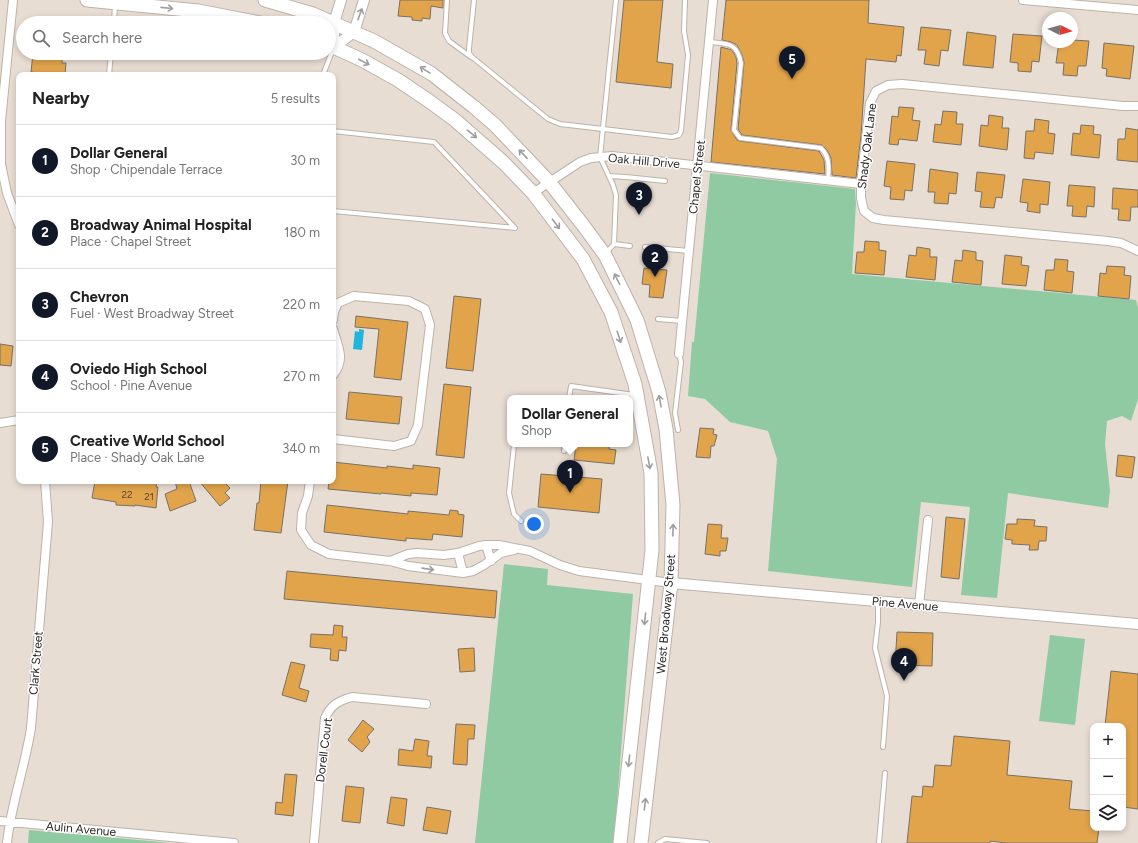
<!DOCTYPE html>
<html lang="en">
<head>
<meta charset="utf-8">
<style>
	body { margin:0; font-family:Figtree,sans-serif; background:#f6f6f6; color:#222 }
	.controls { position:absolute; right:12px; bottom:12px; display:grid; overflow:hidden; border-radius:8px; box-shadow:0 2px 6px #0003 }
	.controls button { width:36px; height:36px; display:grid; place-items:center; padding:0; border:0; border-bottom:1px solid #e0e0e0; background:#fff; color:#222; font:20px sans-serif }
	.compass { position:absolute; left:1042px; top:12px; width:36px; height:36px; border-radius:50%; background:#fff; box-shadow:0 2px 6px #0003; rotate:96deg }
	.you { position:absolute; left:534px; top:524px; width:14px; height:14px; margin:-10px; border:3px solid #fff; border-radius:50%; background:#1a73e8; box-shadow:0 0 0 6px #1a73e833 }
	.badge { display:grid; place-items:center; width:26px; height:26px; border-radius:50%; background:#111827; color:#fff; font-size:13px; font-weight:700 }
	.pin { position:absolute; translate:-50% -33px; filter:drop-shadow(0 1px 2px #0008) }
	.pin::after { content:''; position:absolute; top:21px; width:14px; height:12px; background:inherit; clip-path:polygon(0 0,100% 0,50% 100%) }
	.popup { position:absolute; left:507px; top:395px; width:126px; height:52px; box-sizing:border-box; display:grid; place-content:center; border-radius:8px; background:#fff; filter:drop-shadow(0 1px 3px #0005); font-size:13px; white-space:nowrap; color:#767676 }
	.popup b { font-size:15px; color:#222 }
	.popup::after { content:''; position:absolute; left:50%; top:100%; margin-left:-8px; border:8px solid transparent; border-top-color:#fff }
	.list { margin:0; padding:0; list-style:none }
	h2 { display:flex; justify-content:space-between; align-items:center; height:52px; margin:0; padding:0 16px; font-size:17px }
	h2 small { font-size:13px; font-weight:400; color:#767676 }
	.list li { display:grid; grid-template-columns:26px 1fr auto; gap:12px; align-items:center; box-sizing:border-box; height:72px; padding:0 16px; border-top:1px solid #e0e0e0 }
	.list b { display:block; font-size:15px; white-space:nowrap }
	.list p { margin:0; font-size:13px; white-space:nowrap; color:#767676 }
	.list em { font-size:13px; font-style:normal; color:#767676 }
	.icon { flex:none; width:22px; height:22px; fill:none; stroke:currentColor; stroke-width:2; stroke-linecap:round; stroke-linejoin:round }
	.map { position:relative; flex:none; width:1138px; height:843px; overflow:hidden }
	.search { position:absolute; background:#fff; box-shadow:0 2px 6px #0003; left:16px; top:16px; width:320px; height:44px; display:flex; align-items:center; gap:10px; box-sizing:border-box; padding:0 14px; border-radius:22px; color:#767676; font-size:15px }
	.panel { position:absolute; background:#fff; box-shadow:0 2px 6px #0003; left:16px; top:72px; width:320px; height:412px; border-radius:8px }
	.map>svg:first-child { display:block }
	.green { fill:#90caa3 }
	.water { fill:#20b5dc }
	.building { fill:#e1a44b; stroke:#787066 }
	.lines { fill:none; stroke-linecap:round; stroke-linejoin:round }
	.service-casing { stroke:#bdb2a9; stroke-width:6 }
	.minor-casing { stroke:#bdb2a9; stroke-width:10 }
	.tertiary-casing { stroke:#bdb2a9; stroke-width:12 }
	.primary-casing { stroke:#bdb2a9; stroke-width:15 }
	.service { stroke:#fff; stroke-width:4 }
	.minor { stroke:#fff; stroke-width:8 }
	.tertiary { stroke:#fff; stroke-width:10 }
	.primary { stroke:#fff; stroke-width:13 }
	.oneway { stroke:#a09d9c }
	.labels { text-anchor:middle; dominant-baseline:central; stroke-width:3; stroke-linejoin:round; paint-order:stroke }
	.number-label { font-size:10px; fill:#58462d }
	.street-label { font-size:12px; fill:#2b2623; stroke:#fff }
</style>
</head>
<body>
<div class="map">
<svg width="1138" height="843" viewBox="0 0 1138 843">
	<rect width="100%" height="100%" fill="#e8ddd3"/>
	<path class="green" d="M710,173L855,189L856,203L852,274L1136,300L1138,308V399L1131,421L1122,416L1107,421L1105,444L1110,491L1108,508L1008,493L997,598L961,595L970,507L921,502L912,587L768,571L777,459L768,431L730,422L705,399L688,396L692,342H694Z
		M504,564L548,569L547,585L633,594L614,843H475Z
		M1050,635L1085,639L1075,725L1039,721Z
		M29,830L150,841L170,843H28Z"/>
	<path class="water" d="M359,329L364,330L362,350L353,349L355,331L359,332Z"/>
	<path class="building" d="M400,0H443V8L431,6L430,19L422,18V21L412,20V17L398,16Z
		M624,0H663L657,62L673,64L671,88L616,82Z
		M726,0H869L868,23L904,27L901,56L897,55L896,62L866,59L861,136L856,178L832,175L831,158L827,150L822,145L742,135L738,129L744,62L742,55L737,45L731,42L722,40Z
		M921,27L951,30L948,51L941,50L939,66L924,64L926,50H918Z
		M967,32L996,36L993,68L963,65Z
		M1013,34L1042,36L1039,62L1032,61L1031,72L1018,71V63L1010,62Z
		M1072,40L1089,41L1086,66H1078L1077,76L1063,75L1064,63H1056L1059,42H1072Z
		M1104,43L1134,46L1130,79L1106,76L1107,69L1102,68Z
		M721,47L732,50L736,57L737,63L731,130L737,140L740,141L819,151L824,160L825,174L711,162Z
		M33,53H60L59,55H62V63H66L65,75H46V74L31,72Z
		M899,107L914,108L912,120L920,121L917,141L899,139L898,145L889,144L892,116L898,117Z
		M943,111L957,112L956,124H963L961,145L933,142L935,124L941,125Z
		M989,115L1003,117L1002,128H1009L1007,150L979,146L981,125L988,126Z
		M1035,119L1049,121L1048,133L1055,134L1053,154L1035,152L1034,159L1024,158L1026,131H1034Z
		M1081,125L1094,126L1093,134L1101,135L1099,158L1071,155L1073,133L1080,134Z
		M1126,128L1138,130V162L1117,160L1118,139H1125Z
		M887,161L915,164L912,191L905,190L904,200L890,199L891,187L884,186Z
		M930,169L958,173L956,194L949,193L948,204L934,203L935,192H928Z
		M977,172L1005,175L1002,198L996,197L994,208L980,207L982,192L975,191Z
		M1023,179L1050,182L1048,205L1040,204V213L1027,211L1028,203L1020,202Z
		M1069,185L1095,187L1094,207L1087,206L1086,217L1072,216L1073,206H1067Z
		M1113,188L1138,190V207H1131L1130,221L1118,220L1119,209H1112Z
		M865,241L879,242V250L886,251L884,275L855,273L857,252H864Z
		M917,247L930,249V257H937L935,280L906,277L909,255L916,256Z
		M963,250L976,252V260L983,261L981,285L952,282L955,260L962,261Z
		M1005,255L1022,257L1021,265L1029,266L1026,286L1002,284Z
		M1055,259L1068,260L1067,271L1074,272L1072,293L1044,290L1046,270H1054Z
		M1107,266L1125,267L1124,275L1131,276L1129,299L1098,296L1100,273L1106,274Z
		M644,268L667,270L663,298L649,297L650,285L642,284Z
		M454,296L481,299L473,371L446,368Z
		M356,316L408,322L401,380L374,377L379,329L355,327Z
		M0,344L13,346L11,366L0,365Z
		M444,384L471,387L464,458L436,455Z
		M349,392L402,397L399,424L346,419Z
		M700,428L714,429L713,434L717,435L714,446H711L710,458L696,457Z
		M576,444H609V449L616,450L614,464L574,460Z
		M1118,455L1135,457L1132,478L1116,476Z
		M333,462L387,468V466L413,469V465L440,468L437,495L411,493V496L381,493V494L328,489L329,481H333Z
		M541,474L602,479L599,513L538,507Z
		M95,481H157L156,487H158L156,508L135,505V506L116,505V502L92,498Z
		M175,481H189L196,501L170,511L165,494L177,489Z
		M199,481H223L230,488L225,493L230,498L220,506Z
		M261,481H288L281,533L254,530L257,503H259Z
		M327,505L408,514V511L449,515L450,510L458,511V514L464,515L462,537L433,534L432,540L406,538V541L324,532Z
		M946,517L965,519L959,579L941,577Z
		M1017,519L1035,520L1034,526L1047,527L1046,541H1039L1038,550H1029L1030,545L1012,544V540L1005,539L1007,524H1017Z
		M708,524L722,525L721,538H728L726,551H720V556L705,554Z
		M287,571L497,591L495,618L284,599Z
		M334,625L343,626L342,637H347L346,651L339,650L338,661L330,660L331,649L310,647L311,634L333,635Z
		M897,632L933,633L932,666L895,665Z
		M474,648L475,671L460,672L458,649Z
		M291,662L305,665L299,688L309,691L306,702L282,695Z
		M1111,671L1138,674V809L1123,807V726H1105Z
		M363,720L374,729L367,737L370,742L362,752L348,740Z
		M456,724L475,725L474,739H468L467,765L453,764Z
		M954,736L1010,741L1007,775L1072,781L1069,809L1093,811V828H1099L1097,843H1006L990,841V843H907L912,796L922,797L923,786L933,787L935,765L951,766Z
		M415,739L429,741L427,756H432L431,768L398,765L399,749L413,751Z
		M285,774L297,775L293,816L275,814L276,802L282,803Z
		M346,786L364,788L360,823L342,821Z
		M391,797L407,799L404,826L387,823Z
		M427,807L451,811L447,834L423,830Z"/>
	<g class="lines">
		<defs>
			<path id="service" d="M447,0L445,33L449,41L471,57
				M474,0L469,48V53L472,57L548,119L560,124L672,137L679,135L681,131L688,55L684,31L685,0
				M114,23L115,5
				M709,42C727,44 737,42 741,63L734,130L740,138L821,148C830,157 829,168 828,180
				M109,75L111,53
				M323,75L333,49
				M333,131L434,142L515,228L333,211
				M609,176L626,177L665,181
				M614,244L630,246
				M645,247L689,251
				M606,253L614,244L616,195L613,185L600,157L616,0
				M658,319L682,321
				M569,398L571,386L634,395
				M678,430L675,413L681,362L679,354
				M514,445L509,493L514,514L521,521
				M564,451L565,444
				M878,601V622L875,648L887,696L883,747
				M658,843L665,839L707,843
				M879,843L885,773"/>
			<path id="minor" d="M13,0L1,121V164L7,193L19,225
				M1023,0L1138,10
				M1138,106H1123L902,84L888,85L876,91L870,103L861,184V198L864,211L873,218L884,220L1108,241L1121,243L1138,251
				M533,193L580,162L591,158L612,156L861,184
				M333,320L334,312L338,303L354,296L409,301L425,309L430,325L418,425L411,441L394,446L333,439
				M333,329C338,347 346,359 333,375
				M679,354L713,0
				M0,423L19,420
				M310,481L308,496L302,513L301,530L311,545L329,554L390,561L408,566L463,573L473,571L484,565L501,553L514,550
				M486,545L491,561
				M458,553L463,573
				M390,561L408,554L417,553L444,555L458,553L479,546L486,545H499L530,551L560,565L579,571L671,583
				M919,605L928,520
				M0,821L234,843
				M7,843C11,804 25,767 31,728L48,522L45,481
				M314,843L325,718C331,705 338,701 352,697L426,704"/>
			<path id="tertiary" d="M334,47L354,32L364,0
				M334,47V23L341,0
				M671,583L1138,624"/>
			<path id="primary" d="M87,0L198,11L260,23
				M265,0L313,14L374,41L432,74L474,107L495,125L550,183L583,225L605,255L637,320L659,392L666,429L673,505L671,583L641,843
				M329,45L362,60L398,80L429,101L455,120L504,163L533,193L583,259L611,312L635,384L651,473L652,550L620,843"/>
		</defs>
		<use href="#service" class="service-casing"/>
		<use href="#minor" class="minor-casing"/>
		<use href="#tertiary" class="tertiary-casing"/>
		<use href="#primary" class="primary-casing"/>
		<use href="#service" class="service"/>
		<use href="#minor" class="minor"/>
		<use href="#tertiary" class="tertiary"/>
		<use href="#primary" class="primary"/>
	</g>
	<defs><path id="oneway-shaft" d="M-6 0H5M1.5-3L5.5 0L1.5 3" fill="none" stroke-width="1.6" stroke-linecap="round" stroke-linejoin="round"/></defs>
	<g class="oneway">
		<use href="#oneway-shaft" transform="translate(167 8) rotate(6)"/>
		<use href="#oneway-shaft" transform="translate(360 14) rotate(-70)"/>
		<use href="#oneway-shaft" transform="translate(364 62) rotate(28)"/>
		<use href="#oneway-shaft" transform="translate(425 70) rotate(-148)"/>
		<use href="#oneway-shaft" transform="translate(472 134) rotate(40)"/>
		<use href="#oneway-shaft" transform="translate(523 154) rotate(-133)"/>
		<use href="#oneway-shaft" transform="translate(556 224) rotate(53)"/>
		<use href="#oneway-shaft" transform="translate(617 279) rotate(-116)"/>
		<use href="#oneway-shaft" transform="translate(619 337) rotate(72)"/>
		<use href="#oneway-shaft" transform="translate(660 401) rotate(-100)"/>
		<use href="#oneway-shaft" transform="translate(649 463) rotate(79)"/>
		<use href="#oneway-shaft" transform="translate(673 530) rotate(-89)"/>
		<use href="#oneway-shaft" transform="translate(428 569) rotate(8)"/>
		<use href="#oneway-shaft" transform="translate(645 619) rotate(96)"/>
		<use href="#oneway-shaft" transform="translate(629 761) rotate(96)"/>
		<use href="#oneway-shaft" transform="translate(645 804) rotate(-83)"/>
	</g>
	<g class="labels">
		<g class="number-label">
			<text x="127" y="494">22</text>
			<text x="149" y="496">21</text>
		</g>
		<g class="street-label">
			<text transform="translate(867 146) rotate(-83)">Shady Oak Lane</text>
			<text transform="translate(644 161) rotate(5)">Oak Hill Drive</text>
			<text transform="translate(697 177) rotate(-84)">Chapel Street</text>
			<text transform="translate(905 604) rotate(5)">Pine Avenue</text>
			<text transform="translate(666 614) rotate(-85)">West Broadway Street</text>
			<text transform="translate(36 663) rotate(-85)">Clark Street</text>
			<text transform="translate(324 750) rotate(-83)">Dorell Court</text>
			<text transform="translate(81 829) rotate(5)">Aulin Avenue</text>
		</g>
	</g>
</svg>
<div class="controls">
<button>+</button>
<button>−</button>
<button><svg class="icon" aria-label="layers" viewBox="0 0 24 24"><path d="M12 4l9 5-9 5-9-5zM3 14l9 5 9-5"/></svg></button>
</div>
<svg class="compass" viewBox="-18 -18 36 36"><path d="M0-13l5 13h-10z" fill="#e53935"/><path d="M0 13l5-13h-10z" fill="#767676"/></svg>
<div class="you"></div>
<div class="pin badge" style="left:570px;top:493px">1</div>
<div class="popup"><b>Dollar General</b>Shop</div>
<div class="pin badge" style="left:655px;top:277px">2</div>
<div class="pin badge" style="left:639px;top:215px">3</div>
<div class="pin badge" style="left:904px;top:681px">4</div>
<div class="pin badge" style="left:792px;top:79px">5</div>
<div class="search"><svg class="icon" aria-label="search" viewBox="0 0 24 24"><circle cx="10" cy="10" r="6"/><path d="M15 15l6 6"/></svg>Search here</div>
<section class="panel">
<h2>Nearby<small>5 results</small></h2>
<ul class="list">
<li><span class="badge">1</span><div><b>Dollar General</b><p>Shop · Chipendale Terrace</p></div><em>30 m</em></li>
<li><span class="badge">2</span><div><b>Broadway Animal Hospital</b><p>Place · Chapel Street</p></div><em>180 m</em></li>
<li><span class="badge">3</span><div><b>Chevron</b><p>Fuel · West Broadway Street</p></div><em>220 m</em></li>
<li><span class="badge">4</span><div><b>Oviedo High School</b><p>School · Pine Avenue</p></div><em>270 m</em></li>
<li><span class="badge">5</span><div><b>Creative World School</b><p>Place · Shady Oak Lane</p></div><em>340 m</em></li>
</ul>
</section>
</div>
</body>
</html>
